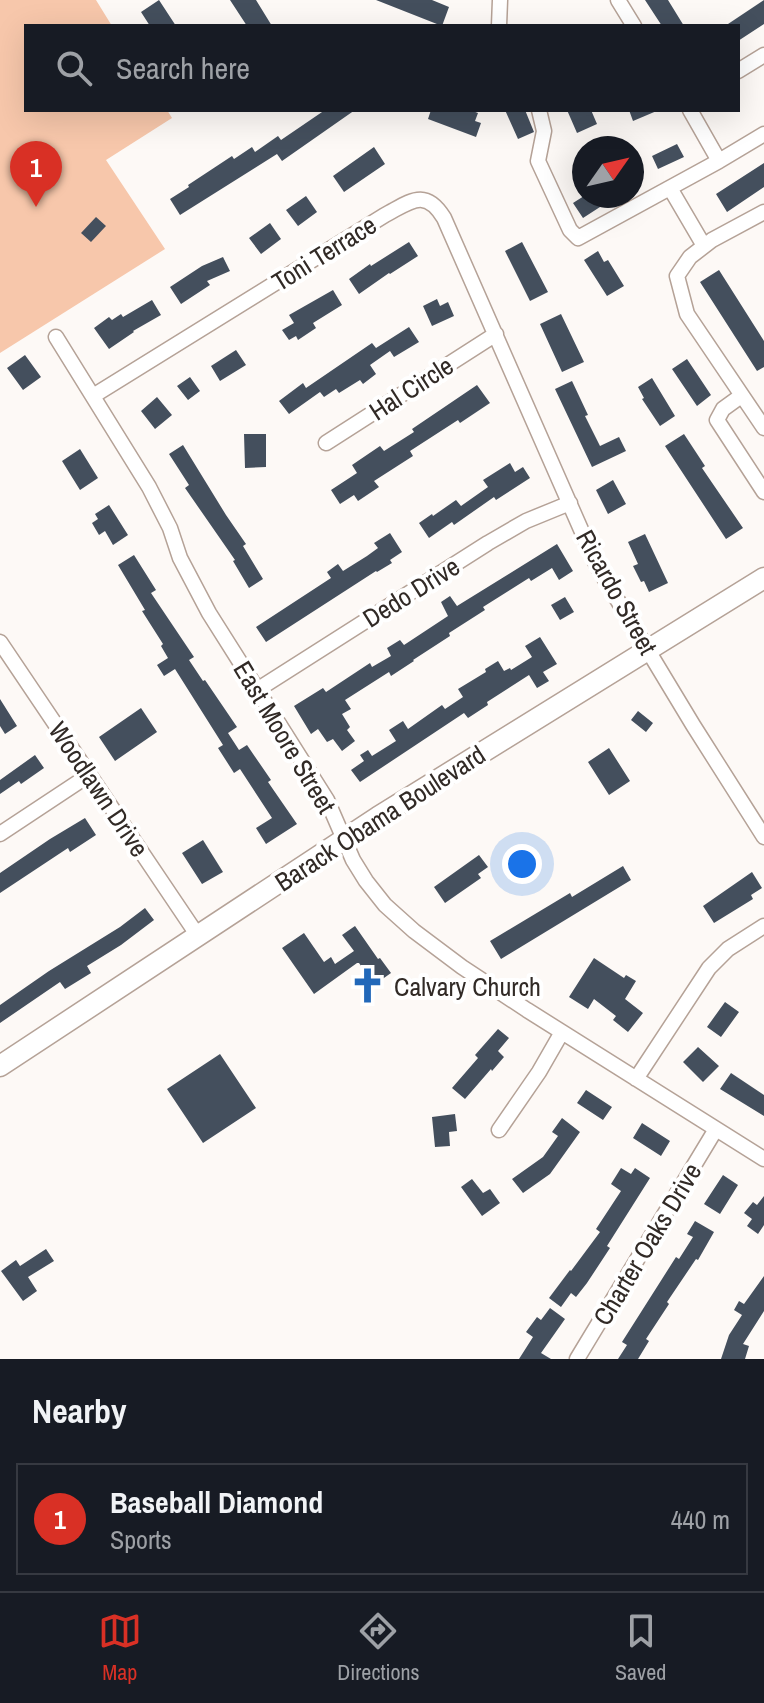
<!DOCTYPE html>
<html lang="en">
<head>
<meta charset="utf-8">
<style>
	body { margin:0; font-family:"Archivo Narrow",sans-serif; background:#242831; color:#f1f3f6 }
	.compass { position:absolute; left:572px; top:136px; width:72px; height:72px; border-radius:50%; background:#171b24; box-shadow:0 8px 32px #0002; rotate:56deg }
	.you { position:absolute; left:522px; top:864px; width:28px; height:28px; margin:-20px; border:6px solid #fff; border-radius:50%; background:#1a73e8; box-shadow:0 0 0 12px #1a73e833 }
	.badge { display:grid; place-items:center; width:52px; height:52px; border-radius:50%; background:#d93025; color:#fff; font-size:26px; font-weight:700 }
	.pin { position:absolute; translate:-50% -66px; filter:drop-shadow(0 2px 4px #0008) }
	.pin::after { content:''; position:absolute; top:42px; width:28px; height:24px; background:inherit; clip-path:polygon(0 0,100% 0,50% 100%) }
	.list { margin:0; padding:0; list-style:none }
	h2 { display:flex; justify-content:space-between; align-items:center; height:104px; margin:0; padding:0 32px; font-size:34px }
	h2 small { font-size:26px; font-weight:400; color:#9ea1a6 }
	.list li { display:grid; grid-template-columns:52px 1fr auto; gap:24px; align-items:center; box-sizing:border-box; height:112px; margin:0 16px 16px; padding:0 16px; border:2px solid #363941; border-radius:0px }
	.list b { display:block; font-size:30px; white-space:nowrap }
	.list p { margin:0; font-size:26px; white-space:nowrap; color:#9ea1a6 }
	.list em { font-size:26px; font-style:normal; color:#9ea1a6 }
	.icon { flex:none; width:44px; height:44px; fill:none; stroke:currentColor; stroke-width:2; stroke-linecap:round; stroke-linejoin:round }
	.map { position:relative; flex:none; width:764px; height:1359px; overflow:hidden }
	.search { position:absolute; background:#171b24; box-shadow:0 8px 32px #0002; left:24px; right:24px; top:24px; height:88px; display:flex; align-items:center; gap:20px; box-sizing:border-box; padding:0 28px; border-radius:0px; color:#9ea1a6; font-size:30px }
	.sheet { height:232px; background:#171b24 }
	nav { display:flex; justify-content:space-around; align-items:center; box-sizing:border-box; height:112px; border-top:2px solid #363941; background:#171b24; font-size:22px; color:#9ea1a6 }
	nav a { display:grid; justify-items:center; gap:4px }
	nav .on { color:#d93025 }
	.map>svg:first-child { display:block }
	.green { fill:#f7c7ab }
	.building { fill:#444f5d }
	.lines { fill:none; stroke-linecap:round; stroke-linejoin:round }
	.street-casing { stroke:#b5a297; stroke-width:17 }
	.secondary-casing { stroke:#b5a297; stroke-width:23 }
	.street { stroke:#fff; stroke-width:14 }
	.secondary { stroke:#fff; stroke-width:20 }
	.labels { text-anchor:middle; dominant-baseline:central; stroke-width:8; stroke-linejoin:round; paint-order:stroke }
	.street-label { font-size:26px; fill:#312a26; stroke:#fff }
	.poi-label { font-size:26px; fill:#312a26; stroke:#fff; text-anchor:start }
</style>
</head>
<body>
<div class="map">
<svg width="764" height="1359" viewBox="0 0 764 1359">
	<rect width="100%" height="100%" fill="#fdf9f6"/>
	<path class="green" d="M0,0H96L112,26H26V110H167L172,118L106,160L165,249L0,353Z"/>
	<path class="building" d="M159,0L176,26H150L141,12Z
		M230,0H256L272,26H247Z
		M376,0H432L449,7L442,26Z
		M645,0H668L684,26H662Z
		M764,0V24L738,41V26H725Z
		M325,110H355L282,161L277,154L180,215L170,199L189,187L188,185L232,156L234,159L252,147L255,152L278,136L281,140Z
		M431,110H470L478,113L475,121L481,123L476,137L428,119Z
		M505,110H525L534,132L518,139Z
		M567,110H591L597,124L577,133Z
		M629,110H659L633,121Z
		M677,144L684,157L658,169L652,156Z
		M374,147L385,164L344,192L333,176Z
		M764,163V187L727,212L716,194Z
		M306,196L317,212L298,226L286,210Z
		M584,196H617L583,218L573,203Z
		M96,217L106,226L91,242L81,233Z
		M270,223L281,239L261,254L249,238Z
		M409,242L418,256L390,274L389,273L359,294L349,279L370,264L371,266Z
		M522,242L548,292L530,301L505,251Z
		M598,251L604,262L608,260L624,286L607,296L584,260Z
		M223,257L230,271L207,281L210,285L181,304L170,287L202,266Z
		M719,270L764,341V367L757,371L700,282Z
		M333,290L342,305L313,323L316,328L298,340L296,336L289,340L282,330L294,323L289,315Z
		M437,299L440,306L448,302L454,316L432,326L423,306Z
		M152,300L161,315L133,331L134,332L109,349L94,328L109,317L112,320L121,314L123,317Z
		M561,314L584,362L562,372L540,324Z
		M409,327L419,342L394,357L390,351L370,365L376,374L363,384L360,380L339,393L336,389L324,397L320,392L289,414L279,401L303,383L306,388L372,343L376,348Z
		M236,350L246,365L220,381L211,366Z
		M25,355L41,377L23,390L7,368Z
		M687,359L711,395L697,406L672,369Z
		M190,377L200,391L188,400L177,386Z
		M652,378L675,416L660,426L642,399L644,398L638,387Z
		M572,381L588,415L585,416L600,446L619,437L626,451L592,467L555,389Z
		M477,385L490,403L460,423L458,420L410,451L413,456L374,481L379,487L358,501L354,495L340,504L331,490L357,473L352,465L380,446L384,451L414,432L412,429Z
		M157,397L172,415L155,429L141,411Z
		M244,434H266V467L245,468Z
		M684,434L705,466L702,468L743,528L726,539L665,446Z
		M183,445L226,515L246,544L243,546L263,579L249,588L233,561L235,560L185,488L189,485L169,454Z
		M80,449L98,478L80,490L62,461Z
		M510,463L515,472L523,467L530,478L496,500L494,497L454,525L452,522L429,538L419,523L432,514L433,516L456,500L461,506L488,487L483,480Z
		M613,480L626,504L608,514L596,490Z
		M109,505L128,535L113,545L105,531L99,535L92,523L98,519L95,514Z
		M390,533L402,552L390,560L392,563L377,572L376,571L266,642L256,627L331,578L327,572L338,564L343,571L367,556L378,548L374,543Z
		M645,534L668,583L649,592L644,581L641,582L633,566L638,564L628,542Z
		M557,544L573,571L559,580L552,568L531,581L529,578L483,607L485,610L449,633L450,636L413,660L414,661L391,676L389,672L345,700L351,709L342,714L350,727L347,730L355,741L342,751L333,739L327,742L318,729L311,734L294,706L323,688L326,692L370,663L372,667L391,656L387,648L400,640L404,645L448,616L441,602L450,596L457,606Z
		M134,555L156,590L151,593L194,657L189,660L203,681L205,680L237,727L228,733L239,750L247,745L271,780L268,782L297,824L266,844L256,828L272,818L240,769L234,773L218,748L223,745L175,669L164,676L157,665L168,658L161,646L163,644L142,611L145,610L118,565Z
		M565,597L574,612L560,620L551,605Z
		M540,637L557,664L543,672L549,681L537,688L529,675L487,702L488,705L468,718L464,713L360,782L351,770L364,761L360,755L368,750L372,756L396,741L389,730L403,721L408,729L442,705L445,709L463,697L458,689L486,672L485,669L498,661L504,671L510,668L511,670L532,657L525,646Z
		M0,699L17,726L5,734L0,726Z
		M141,708L157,732L115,761L99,737Z
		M638,711L653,723L646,732L631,720Z
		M609,748L630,781L609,795L588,762Z
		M35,755L44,768L21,784L19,781L0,794V780Z
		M85,818L96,835L70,852L68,848L0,893V873L50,839Z
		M203,840L223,872L202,884L182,853Z
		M479,855L488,867L478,874L481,878L445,903L434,887Z
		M623,866L631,880L501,959L490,941L570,893L572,897Z
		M752,872L762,888L751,895L753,899L714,923L703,906Z
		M145,908L154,920L121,945L87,966L91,973L65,989L60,982L0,1023V1005L49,971L120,927Z
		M355,926L378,959L380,958L391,973L374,985L359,963H357L314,994L282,948L304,933L324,962L331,957L335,964L354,951L342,935Z
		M594,958L624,978L626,975L636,981L625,999L643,1013L628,1032L613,1020L616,1016L594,999L588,1009L569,997Z
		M725,1002L739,1012L721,1037L707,1027Z
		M498,1029L509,1038L498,1051L504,1057L492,1071L491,1069L465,1099L452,1088L478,1058L475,1055Z
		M698,1047L719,1066L703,1082L683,1062Z
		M220,1054L256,1108L203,1143L167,1089Z
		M731,1073L764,1095V1116L720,1089Z
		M586,1090L612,1107L603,1120L577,1103Z
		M455,1114L457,1131L449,1132L450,1146L435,1147L432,1117Z
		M562,1118L580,1132L550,1174L523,1193L512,1179L543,1157L558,1136L552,1132Z
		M642,1123L670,1141L661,1156L633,1138Z
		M621,1168L631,1174L635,1168L650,1178L607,1246L610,1248L587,1283L576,1297L571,1293L561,1307L549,1298L570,1270L571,1271L600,1232L596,1229L621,1191L611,1184Z
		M723,1175L738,1185L720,1214L704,1204Z
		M472,1179L483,1193L490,1189L500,1203L482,1216L461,1187Z
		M764,1196V1225L758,1234L747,1226L752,1219L744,1213L753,1202L757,1205Z
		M695,1221L714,1232L698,1260L696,1259L667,1302L669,1304L646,1339L649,1341L638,1359H618L627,1345L622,1342L676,1257L679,1259L693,1237L687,1234Z
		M46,1249L54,1261L28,1277L37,1291L23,1301L1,1271L16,1260L20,1266Z
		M764,1276V1311L743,1344L749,1346L745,1359H721L729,1335L742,1315L734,1310L739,1301L744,1304Z
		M550,1308L565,1319L541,1353L551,1359H519L533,1337L526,1332L537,1317L541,1320Z"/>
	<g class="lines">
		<defs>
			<path id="street" d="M618,0L634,26
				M499,26L500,0
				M738,71L764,55
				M539,110L544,131L538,161L570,230L578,238L719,161L690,110
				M719,161L764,134
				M670,188L704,246
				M764,212L712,240L690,257L677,276L687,314L764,428
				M56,337L149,487L170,528L180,558L209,613L327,800L353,860L366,881L385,905L414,931L462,967L527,1010L764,1159
				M93,396L385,215C410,202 425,187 444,218L597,566L693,725L764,837
				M741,396L723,409L717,420L764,492
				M326,443L496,334
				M0,642L198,936
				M257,690L488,543L526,521L570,503
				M0,834L89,775
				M636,1079L709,968L728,949L764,926
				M499,1130L539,1072L562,1032
				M577,1359L716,1129"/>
			<path id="secondary" d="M0,1066L378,817L764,578"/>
		</defs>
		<use href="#street" class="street-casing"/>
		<use href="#secondary" class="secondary-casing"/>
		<use href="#street" class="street"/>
		<use href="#secondary" class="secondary"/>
	</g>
	<defs>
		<symbol id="church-bare" viewBox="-9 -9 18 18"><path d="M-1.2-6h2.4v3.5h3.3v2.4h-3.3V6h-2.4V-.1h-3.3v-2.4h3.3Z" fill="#2268b9" stroke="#fff" stroke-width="2.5" paint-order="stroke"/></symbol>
	</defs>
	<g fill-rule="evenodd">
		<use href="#church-bare" x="342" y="960" width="51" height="51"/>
	</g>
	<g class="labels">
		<g class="street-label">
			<text transform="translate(324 253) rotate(-32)">Toni Terrace</text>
			<text transform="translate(411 388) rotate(-33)">Hal Circle</text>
			<text transform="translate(411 592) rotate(-32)">Dedo Drive</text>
			<text transform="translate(617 592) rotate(61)">Ricardo Street</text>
			<text transform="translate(285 737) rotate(59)">East Moore Street</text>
			<text transform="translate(99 789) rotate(56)">Woodlawn Drive</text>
			<text transform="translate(380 818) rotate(-33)">Barack Obama Boulevard</text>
			<text transform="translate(647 1244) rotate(-59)">Charter Oaks Drive</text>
		</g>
		<g class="poi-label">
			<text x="394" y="986">Calvary Church</text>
		</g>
	</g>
</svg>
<svg class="compass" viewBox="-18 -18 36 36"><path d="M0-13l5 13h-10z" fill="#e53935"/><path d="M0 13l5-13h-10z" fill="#9ea1a6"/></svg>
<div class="you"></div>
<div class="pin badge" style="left:36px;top:207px">1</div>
<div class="search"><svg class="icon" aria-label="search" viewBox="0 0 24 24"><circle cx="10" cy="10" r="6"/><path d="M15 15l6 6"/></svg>Search here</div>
</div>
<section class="sheet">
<h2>Nearby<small></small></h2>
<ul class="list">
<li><span class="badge">1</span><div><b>Baseball Diamond</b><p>Sports</p></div><em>440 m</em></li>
</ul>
</section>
<nav>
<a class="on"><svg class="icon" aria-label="map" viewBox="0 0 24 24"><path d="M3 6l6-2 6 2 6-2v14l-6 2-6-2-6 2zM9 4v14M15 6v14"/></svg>Map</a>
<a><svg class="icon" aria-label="directions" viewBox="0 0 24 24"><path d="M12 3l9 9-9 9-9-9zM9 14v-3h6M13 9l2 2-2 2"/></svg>Directions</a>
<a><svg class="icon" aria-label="saved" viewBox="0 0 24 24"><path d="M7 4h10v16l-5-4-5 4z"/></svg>Saved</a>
</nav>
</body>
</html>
